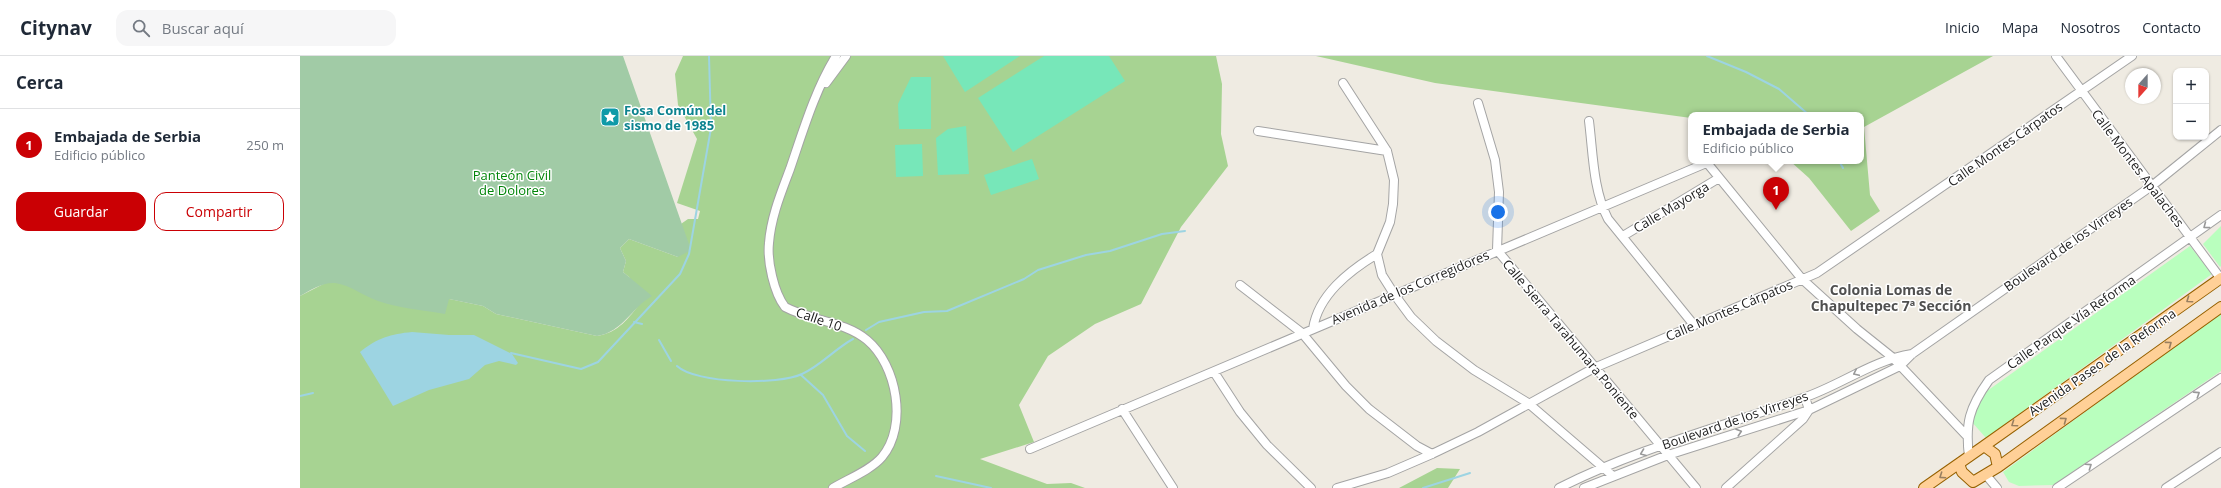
<!DOCTYPE html>
<html lang="es">
<head>
<meta charset="utf-8">
<style>
	body { margin:0; font-family:"Open Sans",sans-serif; background:#f6f6f7; color:#1f2937 }
	.controls { position:absolute; right:12px; top:12px; display:grid; overflow:hidden; border-radius:8px; box-shadow:0 1px 3px #0004 }
	.controls button { width:36px; height:36px; display:grid; place-items:center; padding:0; border:0; border-bottom:1px solid #e0e1e3; background:#fff; color:#1f2937; font:20px sans-serif }
	.compass { position:absolute; left:1825px; top:12px; width:36px; height:36px; border-radius:50%; background:#fff; box-shadow:0 1px 3px #0004; rotate:201deg }
	.you { position:absolute; left:1198px; top:156px; width:14px; height:14px; margin:-10px; border:3px solid #fff; border-radius:50%; background:#1a73e8; box-shadow:0 0 0 6px #1a73e833 }
	.badge { display:grid; place-items:center; width:26px; height:26px; border-radius:50%; background:#ca0004; color:#fff; font-size:13px; font-weight:700 }
	.pin { position:absolute; translate:-50% -33px; filter:drop-shadow(0 1px 2px #0008) }
	.pin::after { content:''; position:absolute; top:21px; width:14px; height:12px; background:inherit; clip-path:polygon(0 0,100% 0,50% 100%) }
	.popup { position:absolute; left:1388px; top:56px; width:176px; height:52px; box-sizing:border-box; display:grid; place-content:center; border-radius:8px; background:#fff; filter:drop-shadow(0 1px 3px #0005); font-size:13px; white-space:nowrap; color:#747a83 }
	.popup b { font-size:15px; color:#1f2937 }
	.popup::after { content:''; position:absolute; left:50%; top:100%; margin-left:-8px; border:8px solid transparent; border-top-color:#fff }
	.list { margin:0; padding:0; list-style:none }
	h2 { display:flex; justify-content:space-between; align-items:center; height:52px; margin:0; padding:0 16px; font-size:17px }
	h2 small { font-size:13px; font-weight:400; color:#747a83 }
	.list li { display:grid; grid-template-columns:26px 1fr auto; gap:12px; align-items:center; box-sizing:border-box; height:72px; padding:0 16px; border-top:1px solid #e0e1e3 }
	.list b { display:block; font-size:15px; white-space:nowrap }
	.list p { margin:0; font-size:13px; white-space:nowrap; color:#747a83 }
	.list em { font-size:13px; font-style:normal; color:#747a83 }
	.actions { display:flex; gap:8px; padding:12px 16px }
	.actions a { flex:1; padding:9px 0; border:1px solid #ca0004; border-radius:12px; text-align:center; font-size:14px; color:#ca0004 }
	.actions .main { background:#ca0004; color:#fff }
	.icon { flex:none; width:22px; height:22px; fill:none; stroke:currentColor; stroke-width:2; stroke-linecap:round; stroke-linejoin:round }
	.map { position:relative; flex:none; width:1921px; height:432px; overflow:hidden }
	header { display:flex; align-items:center; gap:24px; box-sizing:border-box; height:56px; padding:0 20px; background:#fff; border-bottom:1px solid #e0e1e3 }
	header strong { font-size:19px }
	nav { display:flex; gap:22px; margin-inline-start:auto; font-size:14px }
	.search { width:280px; height:36px; background:#f6f6f7; display:flex; align-items:center; gap:10px; box-sizing:border-box; padding:0 14px; border-radius:12px; color:#747a83; font-size:15px }
	main { display:flex }
	aside { flex:1; background:#fff }
	.map>svg:first-child { display:block }
	.forest { fill:#a7d392 }
	.cemetery { fill:#a1cba6 }
	.park { fill:#b9ffbe }
	.pitch { fill:#77e7b9 }
	.water { fill:#9dd4e2 }
	.lines { fill:none; stroke-linecap:round; stroke-linejoin:round }
	.stream { stroke:#9dd4e2; stroke-width:2 }
	.minor-casing { stroke:#a4a4a4; stroke-width:10 }
	.major-casing { stroke:#966100; stroke-width:12 }
	.minor { stroke:#fff; stroke-width:8 }
	.major { stroke:#ffd097; stroke-width:10 }
	.oneway { stroke:#999 }
	.oneway2 { stroke:#997f60 }
	.labels { text-anchor:middle; dominant-baseline:central; stroke-width:3; stroke-linejoin:round; paint-order:stroke }
	.culture-label { font-size:13px; font-weight:bold; fill:#0d838f; stroke:#fff; text-anchor:start }
	.street-label { font-size:13px; fill:#1d1d1d; stroke:#fff }
	.park-label { font-size:13px; fill:#018509; stroke:#fff }
	.neighbourhood-label { font-size:14px; font-weight:bold; fill:#505050; stroke:#fff }
</style>
</head>
<body>
<header>
<strong>Citynav</strong>
<div class="search"><svg class="icon" aria-label="search" viewBox="0 0 24 24"><circle cx="10" cy="10" r="6"/><path d="M15 15l6 6"/></svg>Buscar aquí</div>
<nav><a>Inicio</a><a>Mapa</a><a>Nosotros</a><a>Contacto</a></nav>
</header>
<main>
<aside>
<h2>Cerca<small></small></h2>
<ul class="list">
<li><span class="badge">1</span><div><b>Embajada de Serbia</b><p>Edificio público</p></div><em>250 m</em></li>
</ul>
<div class="actions"><a class="main">Guardar</a><a>Compartir</a></div>
</aside>
<div class="map">
<svg width="1921" height="432" viewBox="0 0 1921 432">
	<rect width="100%" height="100%" fill="#efebe2"/>
	<path class="forest" d="M383,0H916L922,28L921,78L928,110L881,171L841,248L795,268L748,300L719,349L734,386L680,403L747,428L771,427L785,432H0V240L39,220L183,250L196,258L297,280C318,277 329,262 341,246L329,221L323,216L326,205L320,192L329,183L378,201V170L388,163H398L400,155L377,147L397,83L378,49L375,18Z
		M1016,0H1693L1564,71L1570,139L1580,155L1551,175L1509,122L1490,105H1561V59H1391V62L1135,27Z
		M1137,412L1160,413L1148,432H1099Z"/>
	<path class="cemetery" d="M0,0H323L391,194L378,201L329,183L320,192L326,205L323,216L352,240C331,252 323,276 297,280L196,258L183,250L149,243L145,258C122,254 99,252 78,245C63,240 51,229 35,227C23,226 10,234 0,240Z"/>
	<path class="park" d="M1921,170V210L1920,211L1903,188Z
		M1890,190L1912,218L1686,382L1671,365L1680,340Z
		M1921,257V315L1753,429L1719,430L1709,426L1703,416Z"/>
	<path class="pitch" d="M643,0H720L665,36Z
		M744,0H809L825,25L713,96L678,42Z
		M611,21H631V73H599L598,48Z
		M666,70L669,118L638,119L636,82L648,73Z
		M622,88L623,120L596,121L595,89Z
		M732,103L739,123L691,139L684,119Z"/>
	<path class="water" d="M112,276L149,279H174L212,298L218,307L216,309L199,305L185,309L169,323L129,334L93,350L60,296C77,282 91,278 112,276Z"/>
	<g class="lines">
		<path class="stream" d="M1407,0L1446,16L1479,33L1509,59
			M1539,105L1543,112
			M334,266L342,268
			M566,274L579,266L624,256L647,255L724,223L738,214L786,199L810,195L862,178L885,175
			M359,284L371,305
			M211,297L281,313L298,306L380,218L389,198L411,72L409,0
			M377,310C396,328 479,329 502,318C519,311 536,292 553,283
			M501,319L523,339L547,380L565,395
			M0,340L13,337
			M636,420L691,432
			M1123,432L1170,417"/>
		<defs>
			<path id="minor" d="M1756,0L1921,223
				M526,27L546,0
				M1043,27L1087,95L1094,124L1093,148L1090,166L1077,198L1082,219L1094,238L1111,261L1136,285L1174,314L1228,347L1313,420
				M1178,47L1195,104L1199,136L1197,194L1396,432
				M1289,65C1293,97 1293,134 1308,163L1394,269
				M958,75L1087,95
				M1323,180L1419,122
				M940,229L1002,277L1046,330L1069,353L1117,390L1132,398
				M1013,273C1018,239 1049,215 1077,198
				M914,316L940,356L967,389L1011,432
				M822,353L873,432
				M730,393L1404,108H1408L1502,223L1557,273L1592,301L1666,379
				M1669,401C1665,367 1669,352 1689,324L1921,159
				M1686,419L1697,432
				M533,432C548,423 571,414 582,401C608,370 597,309 567,284C544,265 511,265 485,251C474,237 467,205 469,187C471,161 481,137 490,113C503,75 515,34 536,0
				M1037,432L1088,417L1132,398L1178,376L1294,312L1517,217L1832,0
				M1259,432C1336,393 1421,371 1503,342C1541,329 1573,304 1612,298
				M1284,432L1368,399L1509,354L1600,310L1612,298L1853,129L1921,74
				M1426,432L1503,363L1509,354L1505,341
				M1757,432L1921,322
				M1866,432L1921,396"/>
			<path id="major" d="M1684,390L1921,222
				M1698,411L1921,251
				M1624,432L1684,390L1695,398L1698,411L1673,426L1662,416L1659,408"/>
		</defs>
		<use href="#minor" class="minor-casing"/>
		<use href="#major" class="major-casing"/>
		<use href="#minor" class="minor"/>
		<use href="#major" class="major"/>
	</g>
	<defs><path id="oneway-chevron" d="M-2-3.5L2.5 0L-2 3.5" fill="none" stroke-width="1.6" stroke-linecap="round" stroke-linejoin="round"/></defs>
	<g class="oneway">
		<use href="#oneway-chevron" transform="translate(1906 170) rotate(143)"/>
		<use href="#oneway-chevron" transform="translate(1556 317) rotate(155)"/>
		<use href="#oneway-chevron" transform="translate(1897 338) rotate(-33)"/>
		<use href="#oneway-chevron" transform="translate(1439 376) rotate(-18)"/>
		<use href="#oneway-chevron" transform="translate(1343 397) rotate(159)"/>
		<use href="#oneway-chevron" transform="translate(1789 410) rotate(-34)"/>
	</g>
	<g class="oneway2">
		<use href="#oneway-chevron" transform="translate(1889 244) rotate(145)"/>
		<use href="#oneway-chevron" transform="translate(1869 288) rotate(-36)"/>
		<use href="#oneway-chevron" transform="translate(1764 364) rotate(-36)"/>
		<use href="#oneway-chevron" transform="translate(1714 368) rotate(145)"/>
		<use href="#oneway-chevron" transform="translate(1642 420) rotate(146)"/>
	</g>
	<defs>
		<symbol id="sight-square" viewBox="-11 -11 22 22"><rect x="-9" y="-9" width="18" height="18" rx="4" fill="#0f9aa8" stroke="#fff"/><path d="M0-6L1.8-2.2L6-1.7L2.9 1.2L3.7 5.4L0 3.3L-3.7 5.4L-2.9 1.2L-6-1.7L-1.8-2.2Z" fill="#fff"/></symbol>
	</defs>
	<g fill-rule="evenodd">
		<use href="#sight-square" x="299" y="50" width="22" height="22"/>
	</g>
	<g class="labels">
		<g class="culture-label">
			<text x="324" y="54">Fosa Común del<tspan x="324" dy="15">sismo de 1985</tspan></text>
		</g>
		<g class="street-label">
			<text transform="translate(1705 88) rotate(-35)">Calle Montes Cárpatos</text>
			<text transform="translate(1838 112) rotate(53)">Calle Montes Apalaches</text>
			<text transform="translate(1371 151) rotate(-31)">Calle Mayorga</text>
			<text transform="translate(1768 188) rotate(-35)">Boulevard de los Virreyes</text>
			<text transform="translate(1110 231) rotate(-23)">Avenida de los Corregidores</text>
			<text transform="translate(1429 254) rotate(-23)">Calle Montes Cárpatos</text>
			<text transform="translate(519 263) rotate(19)">Calle 10</text>
			<text transform="translate(1771 266) rotate(-35)">Calle Parque Vía Reforma</text>
			<text transform="translate(1271 283) rotate(50)">Calle Sierra Tarahumara Poniente</text>
			<text transform="translate(1802 306) rotate(-35)">Avenida Paseo de la Reforma</text>
			<text transform="translate(1435 364) rotate(-19)">Boulevard de los Virreyes</text>
		</g>
		<g class="park-label">
			<text x="212" y="119">Panteón Civil<tspan x="212" dy="15">de Dolores</tspan></text>
		</g>
		<g class="neighbourhood-label">
			<text x="1591" y="233">Colonia Lomas de<tspan x="1591" dy="16">Chapultepec 7ª Sección</tspan></text>
		</g>
	</g>
</svg>
<div class="controls">
<button>+</button>
<button>−</button>
</div>
<svg class="compass" viewBox="-18 -18 36 36"><path d="M0-13l5 13h-10z" fill="#e53935"/><path d="M0 13l5-13h-10z" fill="#747a83"/></svg>
<div class="you"></div>
<div class="pin badge" style="left:1476px;top:154px">1</div>
<div class="popup"><b>Embajada de Serbia</b>Edificio público</div>
</div>
</main>
</body>
</html>
